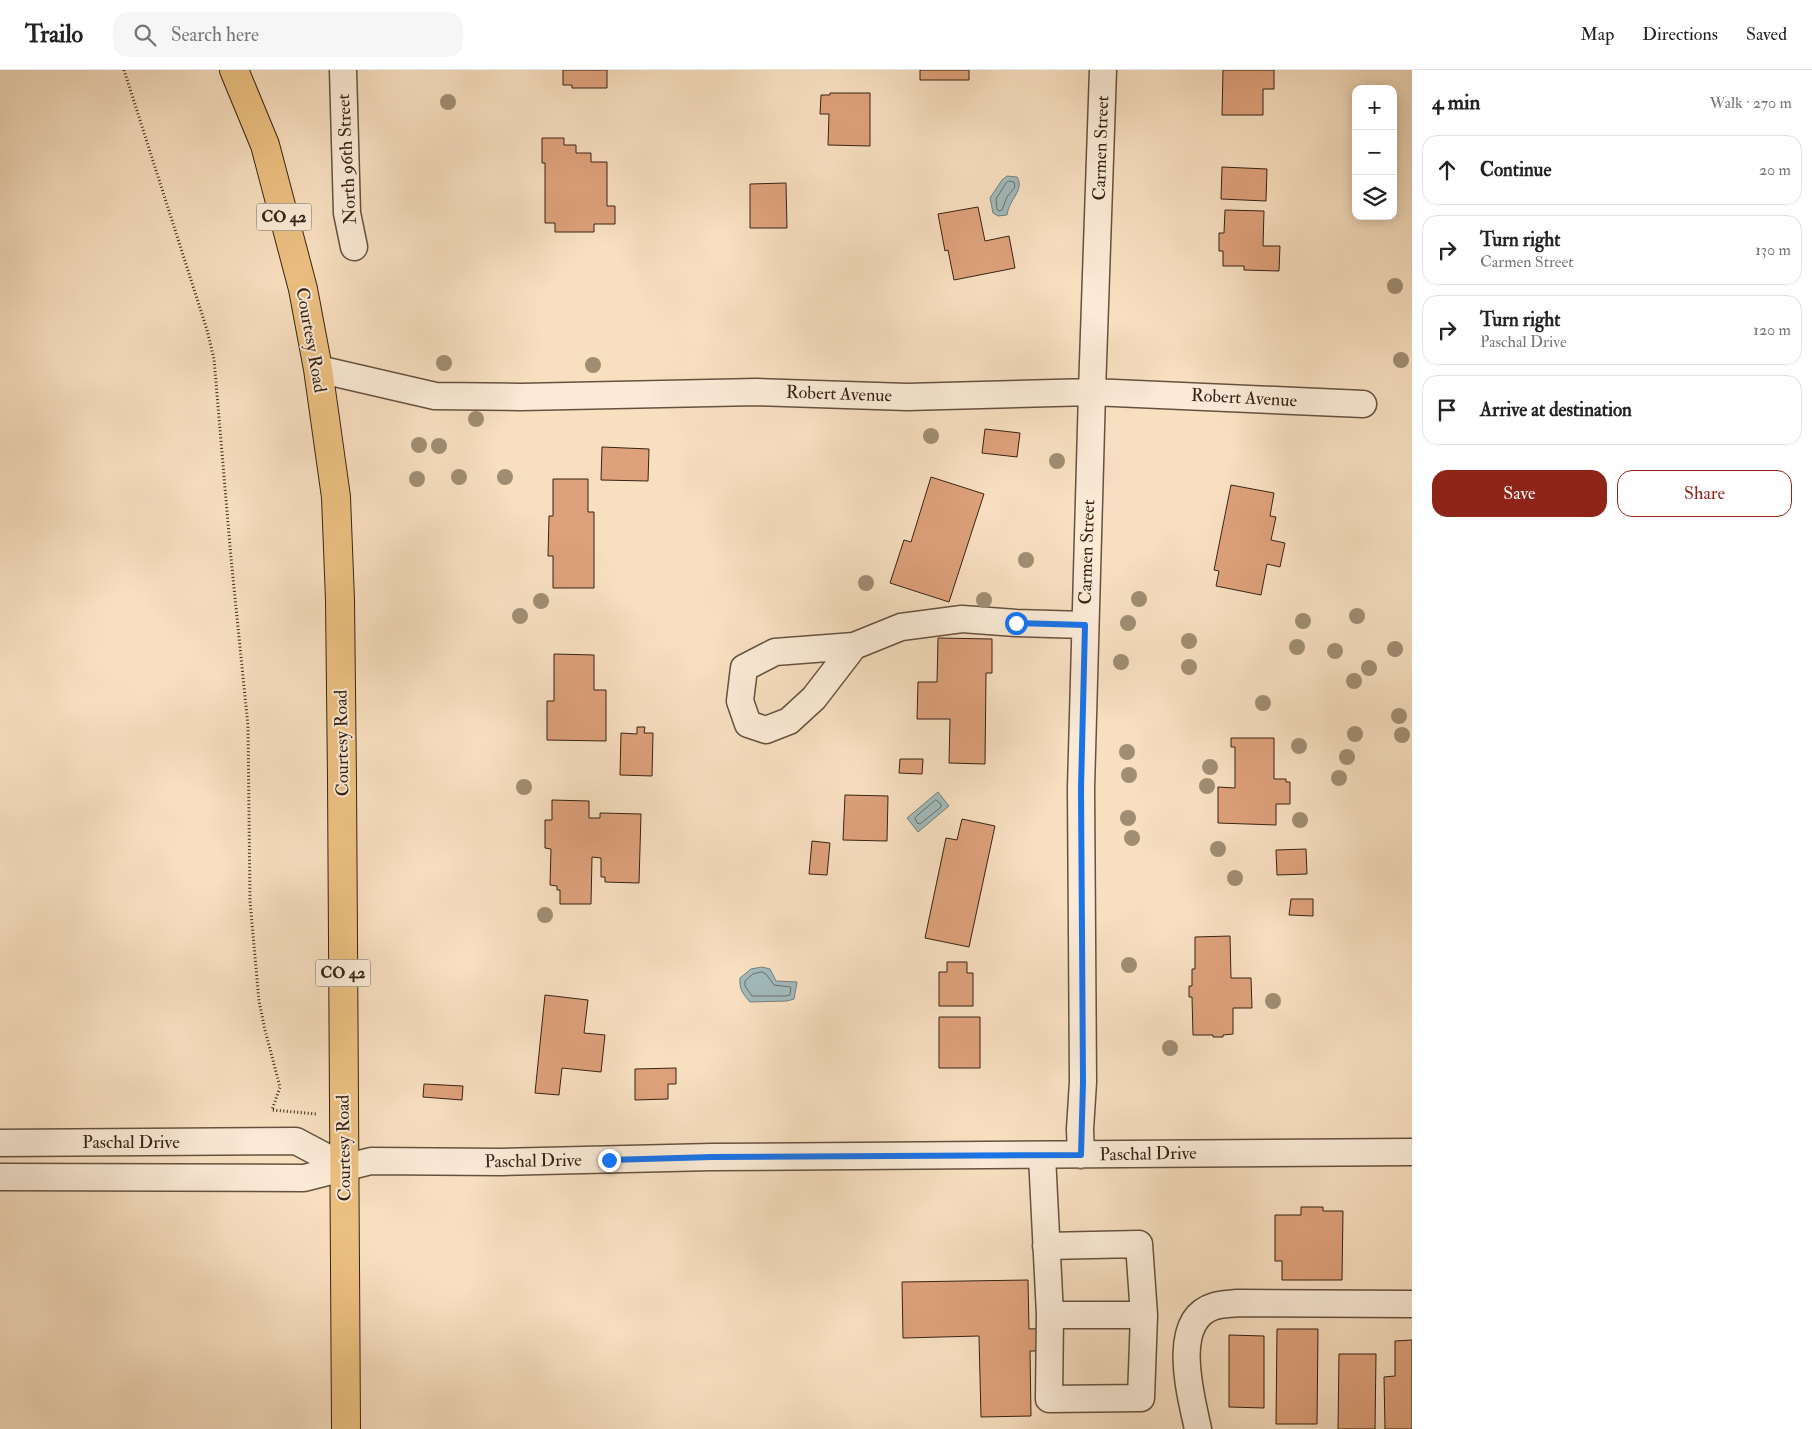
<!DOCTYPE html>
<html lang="en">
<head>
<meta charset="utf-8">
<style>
	body { margin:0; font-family:"IM FELL Double Pica",serif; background:#f6f6f6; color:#222 }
	.controls { position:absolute; right:15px; top:15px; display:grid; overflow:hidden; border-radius:10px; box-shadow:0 2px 12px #0003 }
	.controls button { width:45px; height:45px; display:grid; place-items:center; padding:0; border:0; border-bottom:1px solid #e0e0e0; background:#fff; color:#222; font:25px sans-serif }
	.stop { position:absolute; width:15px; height:15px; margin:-11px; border:4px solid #1a73e8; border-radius:50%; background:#fff }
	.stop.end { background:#1a73e8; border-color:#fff; box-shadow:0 1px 5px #0008 }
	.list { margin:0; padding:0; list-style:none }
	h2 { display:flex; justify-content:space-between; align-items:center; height:65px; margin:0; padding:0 20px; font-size:21px }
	h2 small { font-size:16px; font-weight:400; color:#767676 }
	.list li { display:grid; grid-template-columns:32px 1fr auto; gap:15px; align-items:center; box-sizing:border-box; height:70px; margin:0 10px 10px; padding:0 10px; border:1px solid #e0e0e0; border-radius:15px }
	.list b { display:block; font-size:19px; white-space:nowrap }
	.list p { margin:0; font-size:16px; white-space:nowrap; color:#767676 }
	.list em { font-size:16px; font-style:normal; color:#767676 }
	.actions { display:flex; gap:10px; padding:15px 20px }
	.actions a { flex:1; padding:11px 0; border:1px solid #8f2418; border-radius:15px; text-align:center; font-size:18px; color:#8f2418 }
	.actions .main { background:#8f2418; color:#fff }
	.icon { flex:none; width:28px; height:28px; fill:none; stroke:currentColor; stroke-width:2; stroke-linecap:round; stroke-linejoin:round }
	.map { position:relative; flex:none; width:1412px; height:1359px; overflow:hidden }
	header { display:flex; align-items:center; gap:30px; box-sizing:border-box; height:70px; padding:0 25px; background:#fff; border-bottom:1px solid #e0e0e0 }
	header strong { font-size:24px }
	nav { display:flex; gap:28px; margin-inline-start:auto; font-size:18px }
	.search { width:350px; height:45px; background:#f6f6f6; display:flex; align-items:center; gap:12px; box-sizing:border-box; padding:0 18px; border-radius:15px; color:#767676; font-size:19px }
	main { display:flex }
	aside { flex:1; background:#fff }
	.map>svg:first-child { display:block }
	.water { fill:#a1babc; stroke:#767e79 }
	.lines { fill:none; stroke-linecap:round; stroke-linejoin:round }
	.shore { stroke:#6c6e68; stroke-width:1 }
	.building { fill:#dea17b; stroke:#362314 }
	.minor-casing { stroke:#66523f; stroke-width:29 }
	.major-casing { stroke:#362314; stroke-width:30 }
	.path { stroke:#362314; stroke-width:3; stroke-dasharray:1 2.5; stroke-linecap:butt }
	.minor { stroke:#faead6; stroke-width:26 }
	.major { stroke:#ecc080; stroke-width:28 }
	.tree { fill:#a08d72 }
	.route { stroke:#1a73e8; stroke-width:6 }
	.labels { text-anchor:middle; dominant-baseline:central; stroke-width:4; stroke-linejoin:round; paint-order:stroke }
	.shield { fill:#faead6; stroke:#715f4e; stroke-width:1 }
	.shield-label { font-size:16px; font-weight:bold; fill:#362314 }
	.street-label { font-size:18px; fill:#362314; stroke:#faead6 }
</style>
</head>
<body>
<header>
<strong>Trailo</strong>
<div class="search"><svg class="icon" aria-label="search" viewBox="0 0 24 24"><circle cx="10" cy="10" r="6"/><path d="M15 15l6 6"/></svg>Search here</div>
<nav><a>Map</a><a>Directions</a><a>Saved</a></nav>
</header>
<main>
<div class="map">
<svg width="1412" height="1359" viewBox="0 0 1412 1359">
	<rect width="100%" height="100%" fill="#f7dfc0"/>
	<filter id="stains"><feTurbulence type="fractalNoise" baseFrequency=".004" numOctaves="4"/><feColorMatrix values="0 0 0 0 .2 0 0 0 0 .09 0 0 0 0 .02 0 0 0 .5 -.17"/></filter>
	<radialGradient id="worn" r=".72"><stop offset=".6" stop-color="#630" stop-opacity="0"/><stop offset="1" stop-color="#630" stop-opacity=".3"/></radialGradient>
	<path class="water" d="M1007,106L1017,107C1025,120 1009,129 1007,145L998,146L993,143L990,128L1002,110Z
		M938,722L949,736L918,762L907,748Z
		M762,897L770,899L776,911L797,912L794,929L787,931L750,932C743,924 739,919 740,908L751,899Z"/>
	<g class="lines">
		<path class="shore" d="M1009,111L1014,112L1015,117L1007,127L1002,140L999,141L997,139L996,129L1006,113Z
			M936,730L941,734V737L920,754L917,753L915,748Z
			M762,902L766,904L774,915L791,917L790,925L786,926H752L745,916V911L753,904Z"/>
	</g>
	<path class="building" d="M563,0H607V18H572V15H563Z
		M920,0H969V10H920Z
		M1223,0H1274V19H1263V45H1222Z
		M830,23H870V76L828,75L829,44H820L821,25H830Z
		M542,68H564V75H576V83H591V92H607V136H615V154H594V162H555V153H545V93H542Z
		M1222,97L1267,99L1266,131L1221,129Z
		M786,113L787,158H750V114Z
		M978,137L985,171L1009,166L1015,198L954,210L948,180L945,181L938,144Z
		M1225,140L1264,141L1263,176H1280L1279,201L1244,200V196H1223V181H1219V163H1224Z
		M985,359L1020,363L1017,387L982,383Z
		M602,377L649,379L648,411L601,410Z
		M931,407L984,424L949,532L890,513L904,470L911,472Z
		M553,409H588V442H594V518H553V486H548L549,446H553Z
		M1231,415L1274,423L1270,446L1276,447L1271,470L1285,473L1280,497L1267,494L1261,525L1216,516L1219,501L1214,500Z
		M938,568L992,569V603H986L985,694L949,693L950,649H917L918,612H937Z
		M554,584L594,585V620H606V671L547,670V631H554Z
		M637,657H645L644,663H653L652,706L620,705L621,663L637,664Z
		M1231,668H1274V709H1286V712H1290V734H1276V755L1218,753V717L1235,718V677H1231Z
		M900,689H923L922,704L899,703Z
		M845,725L888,726L887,771L843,770Z
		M552,730L589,731V748H600V743L641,744L639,813L605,812V807H601V788L592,787L591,834H560V820H557V816L550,815L551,779L545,778V750H552Z
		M962,749L995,756L969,877L925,868L946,768L957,770Z
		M812,771L830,773L827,805L809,804Z
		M1306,779L1307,804L1277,805L1276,780Z
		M1291,829H1313V846L1289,845Z
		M1230,866L1231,908H1251L1252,938H1233V964L1223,965V967H1213V965H1193L1192,927H1189V916H1192V899H1195V867Z
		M947,892H967V903H973V936H939V902H947Z
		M545,925L588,930L584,963L605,965L601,1002L562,998L559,1025L535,1023Z
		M939,947H980V998H939Z
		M676,998V1014H668V1029L635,1030V999Z
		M424,1014L463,1016L462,1030L423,1027Z
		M1301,1137H1323V1141H1343L1342,1210H1282V1191H1275V1145H1301Z
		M1028,1210L1029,1259L1059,1258V1281H1030L1031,1346L981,1347L979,1266L903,1268L902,1212Z
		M1277,1259H1318L1317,1354H1276Z
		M1229,1265L1264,1266V1338L1229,1337Z
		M1412,1270V1359H1385L1384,1307L1395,1306V1271Z
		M1339,1284H1376L1375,1359H1338Z"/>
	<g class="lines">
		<defs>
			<path id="minor" d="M343,0L347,143L354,177
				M318,299L435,326L521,327L757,322L907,327L1092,322L1363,334
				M854,576L814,628L789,651L766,660L748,654L740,631L744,598L775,582L854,576L901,557L962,549L1016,553L1085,555
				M0,1073L296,1071L345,1097
				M1081,1085L1080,1059L1083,1012L1081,718L1092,322L1103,0
				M1042,1086L1050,1245H1144L1141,1328L1049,1329L1050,1245
				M0,1107L304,1108L371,1091L501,1092L712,1087L1412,1082
				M1046,1176L1139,1174L1144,1245
				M1198,1359C1191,1326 1169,1249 1215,1236C1221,1234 1230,1234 1238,1233L1412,1234"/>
			<path id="major" d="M234,0L265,75L303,219L318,299L336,427L340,530L342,709L346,1359"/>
		</defs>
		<use href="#minor" class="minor-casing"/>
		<use href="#major" class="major-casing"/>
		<path class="path" d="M124,0L207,260L214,289L231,488L248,656L250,831L259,931L265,960L280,1017L272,1040L317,1044"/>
		<use href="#minor" class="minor"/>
		<use href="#major" class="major"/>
	</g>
	<g class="tree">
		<circle cx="448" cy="32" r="8"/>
		<circle cx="1395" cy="216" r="8"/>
		<circle cx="1401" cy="290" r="8"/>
		<circle cx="444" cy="293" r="8"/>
		<circle cx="593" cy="295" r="8"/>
		<circle cx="476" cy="349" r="8"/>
		<circle cx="931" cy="366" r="8"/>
		<circle cx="419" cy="375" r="8"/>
		<circle cx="439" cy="376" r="8"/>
		<circle cx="1057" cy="391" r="8"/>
		<circle cx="459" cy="407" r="8"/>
		<circle cx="505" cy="407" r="8"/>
		<circle cx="417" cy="409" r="8"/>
		<circle cx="1026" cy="490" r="8"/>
		<circle cx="866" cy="513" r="8"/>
		<circle cx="1139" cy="529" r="8"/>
		<circle cx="984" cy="530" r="8"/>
		<circle cx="541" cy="531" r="8"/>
		<circle cx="520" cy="546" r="8"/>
		<circle cx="1357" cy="546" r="8"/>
		<circle cx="1303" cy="551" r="8"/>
		<circle cx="1128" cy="553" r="8"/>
		<circle cx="1189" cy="571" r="8"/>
		<circle cx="1297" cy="577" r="8"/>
		<circle cx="1395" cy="579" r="8"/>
		<circle cx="1335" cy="581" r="8"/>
		<circle cx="1121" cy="592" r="8"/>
		<circle cx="1189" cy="597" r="8"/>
		<circle cx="1369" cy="598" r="8"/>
		<circle cx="1354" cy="611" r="8"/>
		<circle cx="1263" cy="633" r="8"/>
		<circle cx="1399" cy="646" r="8"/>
		<circle cx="1355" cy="664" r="8"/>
		<circle cx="1402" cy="665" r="8"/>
		<circle cx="1299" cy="676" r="8"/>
		<circle cx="1127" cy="682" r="8"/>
		<circle cx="1347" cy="687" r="8"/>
		<circle cx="1210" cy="697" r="8"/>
		<circle cx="1129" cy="705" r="8"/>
		<circle cx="1339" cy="708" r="8"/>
		<circle cx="1207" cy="716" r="8"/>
		<circle cx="524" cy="717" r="8"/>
		<circle cx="1128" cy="748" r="8"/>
		<circle cx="1300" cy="750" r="8"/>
		<circle cx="1132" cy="768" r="8"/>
		<circle cx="1218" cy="779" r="8"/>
		<circle cx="1235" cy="808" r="8"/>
		<circle cx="545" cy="845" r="8"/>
		<circle cx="1129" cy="895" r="8"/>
		<circle cx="1273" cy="931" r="8"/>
		<circle cx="1170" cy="978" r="8"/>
	</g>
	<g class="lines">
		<path class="route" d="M609,1090L712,1087L1081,1085L1083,1012L1081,718L1085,555L1016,553"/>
	</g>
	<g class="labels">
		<g class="shield">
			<rect x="256.5" y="133.5" width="55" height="27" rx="4"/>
			<rect x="315.5" y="889.5" width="55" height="27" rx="4"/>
		</g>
		<g class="shield-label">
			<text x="284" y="147">CO 42</text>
			<text x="343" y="903">CO 42</text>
		</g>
		<g class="street-label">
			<text transform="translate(1101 78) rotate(-88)">Carmen Street</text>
			<text transform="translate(347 89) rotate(-93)">North 96th Street</text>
			<text transform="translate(311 270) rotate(80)">Courtesy Road</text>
			<text transform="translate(839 324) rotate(2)">Robert Avenue</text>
			<text transform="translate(1244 328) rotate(3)">Robert Avenue</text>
			<text transform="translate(1087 482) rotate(-88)">Carmen Street</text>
			<text transform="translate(342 673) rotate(-91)">Courtesy Road</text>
			<text x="131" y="1072">Paschal Drive</text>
			<text transform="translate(344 1078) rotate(-91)">Courtesy Road</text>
			<text transform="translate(1148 1084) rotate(-1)">Paschal Drive</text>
			<text transform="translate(533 1091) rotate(-1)">Paschal Drive</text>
		</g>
	</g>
	<rect width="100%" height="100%" filter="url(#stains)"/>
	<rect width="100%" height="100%" fill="url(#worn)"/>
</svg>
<div class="controls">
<button>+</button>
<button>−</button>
<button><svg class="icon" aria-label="layers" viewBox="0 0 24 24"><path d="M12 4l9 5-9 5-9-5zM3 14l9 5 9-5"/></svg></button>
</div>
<div class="stop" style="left:1016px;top:553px"></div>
<div class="stop end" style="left:609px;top:1090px"></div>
</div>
<aside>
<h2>4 min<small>Walk · 270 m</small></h2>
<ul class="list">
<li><svg class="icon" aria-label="ahead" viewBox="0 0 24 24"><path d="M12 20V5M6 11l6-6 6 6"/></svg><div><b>Continue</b></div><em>20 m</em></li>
<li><svg class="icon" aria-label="right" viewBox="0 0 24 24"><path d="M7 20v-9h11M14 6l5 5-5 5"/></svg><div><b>Turn right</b><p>Carmen Street</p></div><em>130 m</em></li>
<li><svg class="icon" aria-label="right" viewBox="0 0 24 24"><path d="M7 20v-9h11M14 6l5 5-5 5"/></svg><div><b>Turn right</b><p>Paschal Drive</p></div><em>120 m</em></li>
<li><svg class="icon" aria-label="arrive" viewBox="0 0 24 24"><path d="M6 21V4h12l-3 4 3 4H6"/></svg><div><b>Arrive at destination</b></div></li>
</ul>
<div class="actions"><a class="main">Save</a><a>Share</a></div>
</aside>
</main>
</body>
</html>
